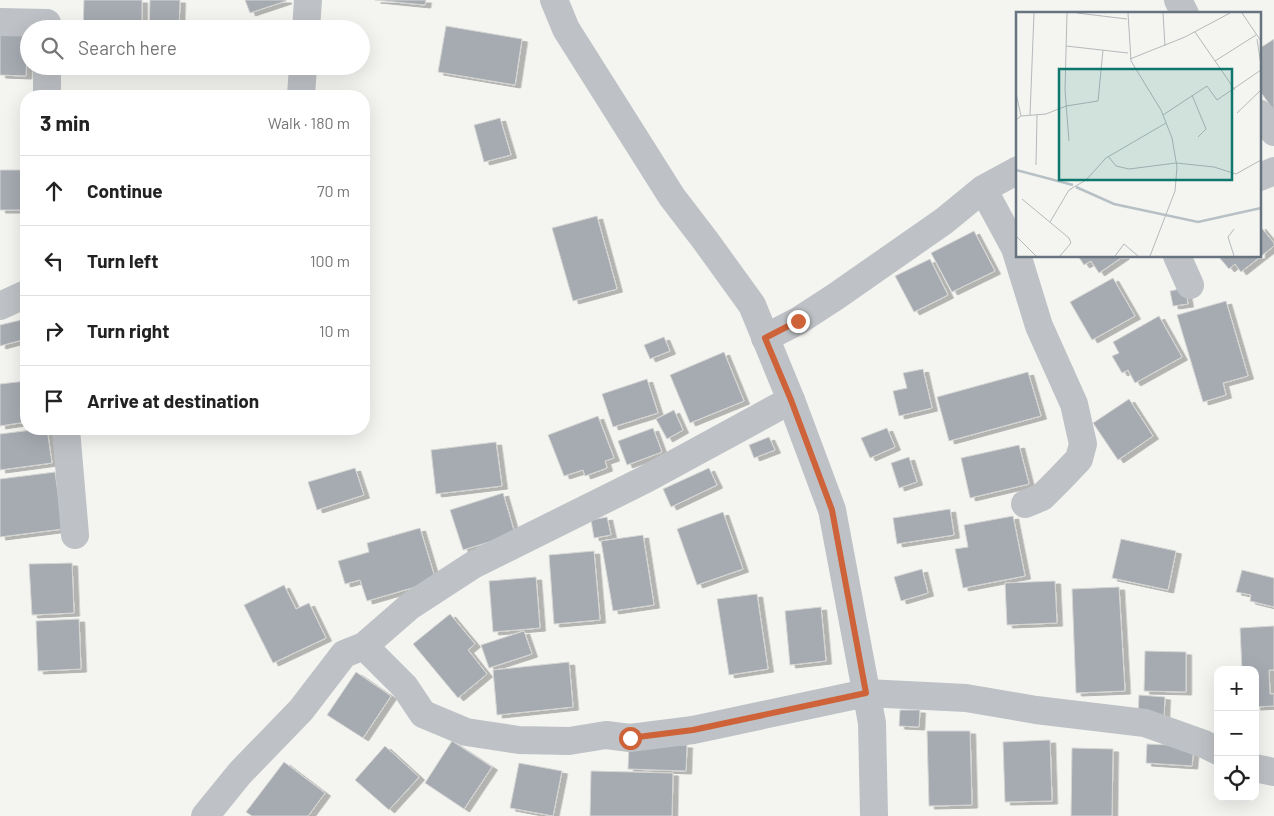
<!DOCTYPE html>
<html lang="en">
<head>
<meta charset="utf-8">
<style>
	body { margin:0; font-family:Barlow,sans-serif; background:#f6f6f6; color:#222 }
	.controls { position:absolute; right:15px; bottom:15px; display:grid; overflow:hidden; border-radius:10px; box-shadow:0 5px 20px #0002 }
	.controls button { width:45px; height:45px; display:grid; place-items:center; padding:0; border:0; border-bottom:1px solid #e0e0e0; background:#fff; color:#222; font:25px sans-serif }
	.stop { position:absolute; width:15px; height:15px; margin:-11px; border:4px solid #ce6238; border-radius:50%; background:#fff }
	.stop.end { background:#ce6238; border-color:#fff; box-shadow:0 1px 5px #0008 }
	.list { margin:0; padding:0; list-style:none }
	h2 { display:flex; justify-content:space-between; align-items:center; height:65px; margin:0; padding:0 20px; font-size:21px }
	h2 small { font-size:16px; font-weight:400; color:#767676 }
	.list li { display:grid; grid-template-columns:32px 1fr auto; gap:15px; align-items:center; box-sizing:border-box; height:70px; padding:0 20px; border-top:1px solid #e0e0e0 }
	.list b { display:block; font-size:19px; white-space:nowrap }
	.list em { font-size:16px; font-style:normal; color:#767676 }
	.icon { flex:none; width:28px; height:28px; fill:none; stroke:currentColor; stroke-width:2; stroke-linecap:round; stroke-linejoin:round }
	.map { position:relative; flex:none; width:1274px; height:816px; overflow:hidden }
	.search { position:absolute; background:#fff; box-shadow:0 5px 20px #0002; left:20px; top:20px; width:350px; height:55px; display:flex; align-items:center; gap:12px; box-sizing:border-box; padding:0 18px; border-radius:28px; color:#767676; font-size:19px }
	.panel { position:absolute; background:#fff; box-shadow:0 5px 20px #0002; left:20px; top:90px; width:350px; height:345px; border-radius:20px }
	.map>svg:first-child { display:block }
	.building { fill:#a5abb1; stroke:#d6d6d4; filter:url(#shadow) }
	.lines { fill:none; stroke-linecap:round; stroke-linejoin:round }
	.minor { stroke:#bec1c5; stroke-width:28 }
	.tertiary { stroke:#bec1c5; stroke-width:28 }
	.route { stroke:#ce6238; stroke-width:6 }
	.inset-river { fill:none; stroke:#b7c0c5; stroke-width:2.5 }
	.inset-road { fill:none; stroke:#b4b9bc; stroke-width:1 }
	.view { fill:#0f766e; fill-opacity:0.15; stroke:#0f766e; stroke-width:2.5 }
	.inset-edge { fill:none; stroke:#67737f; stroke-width:2.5 }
</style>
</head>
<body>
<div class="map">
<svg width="1274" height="816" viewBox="0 0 1274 816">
	<defs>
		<filter id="shadow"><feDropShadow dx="5.5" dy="3" stdDeviation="0" flood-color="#0004"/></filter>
	</defs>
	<rect width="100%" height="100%" fill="#f4f5f1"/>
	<path class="building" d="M84,0H142V29H83Z
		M150,0H180L179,29H149Z
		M245,0H286V1L250,13Z
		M375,0H426L425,5Z
		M446,26L522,39L515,85L438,72Z
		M0,27L28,28L26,76L0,75Z
		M1274,39V111L1260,91V48Z
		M500,118L511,155L484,162L474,125Z
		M0,170H26V210H0Z
		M597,216L617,289L573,301L552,228Z
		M1260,226L1274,243V246L1241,272L1235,264L1229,269L1218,256H1260Z
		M974,231L995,271L952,292L931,253Z
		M1078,256H1124L1099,273L1091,261L1084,265Z
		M930,259L948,295L914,312L895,276Z
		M1113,278L1135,316L1092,340L1070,302Z
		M1185,288L1188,304L1173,306L1170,291Z
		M1226,301L1248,376L1223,383L1226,395L1203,402L1177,315Z
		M1159,316L1182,357L1135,383L1128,370L1122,373L1112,356L1119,353L1113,342Z
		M21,320L26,339L0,346V325Z
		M664,337L670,351L650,359L644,345Z
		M724,352L744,401L690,423L670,375Z
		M923,369L932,408L899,416L893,391L907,388L903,373Z
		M1028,372L1041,416L949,441L937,397Z
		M647,379L658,413L613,427L602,394Z
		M26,381V422L0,426V384Z
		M1129,399L1153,436L1118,460L1093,423Z
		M674,410L683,430L667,439L656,419Z
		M598,416L614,458L605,461L607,468L585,476L583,470L564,476L548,435Z
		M653,428L662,452L627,465L618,441Z
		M887,428L895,447L870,458L861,438Z
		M40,429H47L52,463L0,470V434Z
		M769,437L775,450L754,458L749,445Z
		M496,442L502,486L436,494L431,450Z
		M1019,445L1029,484L970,498L961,458Z
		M909,457L917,482L899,488L891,463Z
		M355,468L364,495L317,510L308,482Z
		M709,468L717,485L671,507L663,489Z
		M55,472L63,529L0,537V479Z
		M503,493L515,534L463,550L450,510Z
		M950,509L954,535L897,544L893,518Z
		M723,512L743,569L697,585L677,529Z
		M1013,516L1025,576L963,588L955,549L968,547L964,525Z
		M607,517L611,535L594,538L591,520Z
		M420,528L436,581L367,601L360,580L345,584L338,561L369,552L367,543Z
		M643,535L654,605L613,611L601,541Z
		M1121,539L1176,551L1168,590L1112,578Z
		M594,551L600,620L554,624L549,555Z
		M72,563L74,613L32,615L29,564Z
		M922,569L928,593L901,601L894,577Z
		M1242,570L1274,578V607L1250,601L1251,595L1236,592Z
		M536,577L540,628L493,632L489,581Z
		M1055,581L1057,623L1007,625L1005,583Z
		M284,585L296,609L309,603L326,638L273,663L244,605Z
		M1119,587L1125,691L1076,693L1072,589Z
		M757,594L768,669L729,675L717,599Z
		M821,607L826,661L790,665L785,611Z
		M450,614L475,644L468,650L487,674L458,698L413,644Z
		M79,619L81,669L38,671L36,621Z
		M1274,626V670H1269L1270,694H1274V706L1255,707V670H1242L1240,628Z
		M524,631L532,654L489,668L481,645Z
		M1145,651L1186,652V692L1144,691Z
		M569,662L573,707L497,715L493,670Z
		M356,672L391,696L363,738L327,715Z
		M1139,695L1165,697L1164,716L1138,714Z
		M900,710H920L919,727L899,726Z
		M927,731H970L972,805L929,806Z
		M1050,740L1052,801L1005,802L1003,742Z
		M452,741L492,767L464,809L425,783Z
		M629,744L687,745L686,771L628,769Z
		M1147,744L1194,746L1192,766L1146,763Z
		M385,746L419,777L389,810L355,780Z
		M1072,748L1113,749L1112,816H1071Z
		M284,762L325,793L308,816H252L246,812Z
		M519,763L562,771L553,816L510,808Z
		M591,771L673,773L672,816H590Z"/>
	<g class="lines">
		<path class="minor" d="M1178,0L1185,14
			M0,22L47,23
			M306,29L308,0
			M47,66V96
			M301,96L303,66
			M1260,114L1274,132
			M1260,177L1274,171
			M983,189L1015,248L1039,326L1074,404L1083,444L1079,459L1060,479L1042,497L1025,504
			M1177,256L1190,285
			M0,306L26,294
			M765,338L798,321L835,297L944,221L983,189L1018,170
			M66,429L75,535
			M364,646L405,687L423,714L466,732L519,740L569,741L606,735L630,738L693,730L866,693L966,698L1036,710L1145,723L1204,744L1218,751
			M1255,768L1274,772
			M205,816L240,773L301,710L344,654L364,646L410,606L473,565L646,479L791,400"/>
		<path class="tertiary" d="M554,0L566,29L672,197L705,240L752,305L791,400L832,510L872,723L874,816"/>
	</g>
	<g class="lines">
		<path class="route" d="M630,738L693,730L866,693L832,510L791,400L765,338L798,321"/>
	</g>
	<g transform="translate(1016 12)">
		<rect width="245" height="245" fill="#f4f5f1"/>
		<path class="inset-river" d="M0,158L57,173M60,175L98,192L182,210L245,196"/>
		<path class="inset-road" d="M51,1L49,78L53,129M61,1L111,7M112,1L115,49L145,98L156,126L161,155L159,179L134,244M147,1L149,34M226,1L245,29M179,20L199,49L240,23M241,27L245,53M50,34L112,41M114,47L169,25L214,1M199,49L219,78M0,81L5,104M176,83L190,117L182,125M221,101L245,78M14,103L18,1M147,103L191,74L201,88L245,58M0,108L5,104L30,102L50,94L82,89L87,38M92,144L100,154L113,157L160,151L198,155L220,162L245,148M20,153L21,103M6,187L53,226L55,231L44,244M34,210L53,178L70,168L90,146L150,111M0,224L20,244M99,244L108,232L122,244M218,244L212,225L218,217"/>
		<path class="view" d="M43,57H216V168H43Z"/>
		<rect width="245" height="245" class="inset-edge"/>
	</g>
</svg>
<div class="controls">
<button>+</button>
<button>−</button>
<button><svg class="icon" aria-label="locate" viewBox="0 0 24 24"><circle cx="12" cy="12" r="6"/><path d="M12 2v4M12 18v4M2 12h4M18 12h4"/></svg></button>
</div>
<div class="stop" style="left:630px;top:738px"></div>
<div class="stop end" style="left:798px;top:321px"></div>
<div class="search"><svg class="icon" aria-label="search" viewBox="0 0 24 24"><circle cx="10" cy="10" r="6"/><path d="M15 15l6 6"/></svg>Search here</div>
<section class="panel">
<h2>3 min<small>Walk · 180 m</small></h2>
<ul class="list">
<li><svg class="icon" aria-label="ahead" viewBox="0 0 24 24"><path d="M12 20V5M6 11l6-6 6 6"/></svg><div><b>Continue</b></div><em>70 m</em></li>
<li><svg class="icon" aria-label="left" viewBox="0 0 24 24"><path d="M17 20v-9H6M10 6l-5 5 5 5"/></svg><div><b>Turn left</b></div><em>100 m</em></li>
<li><svg class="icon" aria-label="right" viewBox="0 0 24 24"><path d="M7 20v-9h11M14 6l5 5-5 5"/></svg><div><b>Turn right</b></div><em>10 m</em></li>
<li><svg class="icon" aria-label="arrive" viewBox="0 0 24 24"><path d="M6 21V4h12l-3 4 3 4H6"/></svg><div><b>Arrive at destination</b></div></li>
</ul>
</section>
</div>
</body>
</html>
